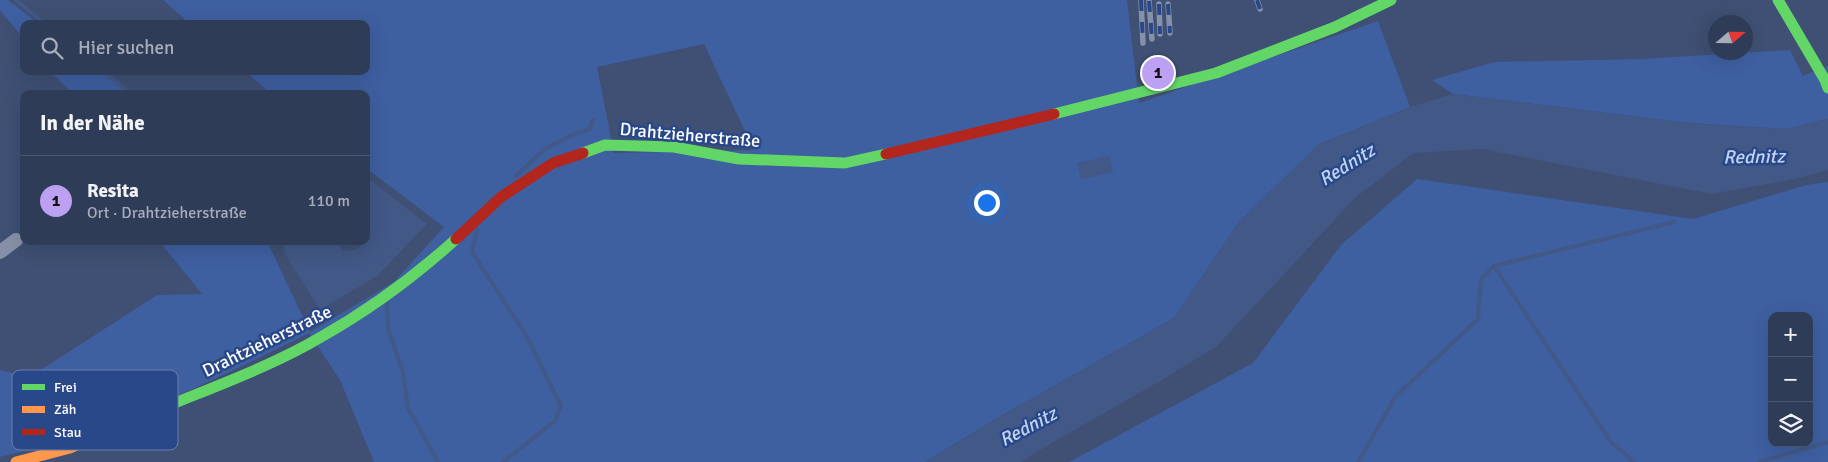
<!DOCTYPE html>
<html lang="de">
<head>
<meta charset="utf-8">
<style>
	body { margin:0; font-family:Signika,sans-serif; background:#3b4761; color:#f1f3f6 }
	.controls { position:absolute; right:15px; bottom:15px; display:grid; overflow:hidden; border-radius:10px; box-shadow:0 5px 20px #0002 }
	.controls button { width:45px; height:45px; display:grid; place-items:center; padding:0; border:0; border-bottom:1px solid #4a566d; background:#2f3c57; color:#f1f3f6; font:25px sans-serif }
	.compass { position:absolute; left:1708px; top:15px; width:45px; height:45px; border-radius:50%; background:#2f3c57; box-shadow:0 5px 20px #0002; rotate:70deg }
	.you { position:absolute; left:986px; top:202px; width:18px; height:18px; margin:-12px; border:4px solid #fff; border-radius:50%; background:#1a73e8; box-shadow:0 0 0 8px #1a73e833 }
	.badge { display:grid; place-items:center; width:32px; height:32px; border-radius:50%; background:#bca0f2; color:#111; font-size:16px; font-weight:700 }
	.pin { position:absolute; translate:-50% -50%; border:2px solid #fff; box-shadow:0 1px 5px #0006 }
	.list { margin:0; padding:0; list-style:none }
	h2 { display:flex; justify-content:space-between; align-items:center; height:65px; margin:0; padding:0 20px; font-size:21px }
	h2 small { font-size:16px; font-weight:400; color:#a7adba }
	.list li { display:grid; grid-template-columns:32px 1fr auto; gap:15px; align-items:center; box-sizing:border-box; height:90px; padding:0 20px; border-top:1px solid #4a566d }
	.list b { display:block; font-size:19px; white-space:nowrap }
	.list p { margin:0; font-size:16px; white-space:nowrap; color:#a7adba }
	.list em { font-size:16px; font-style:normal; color:#a7adba }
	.icon { flex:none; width:28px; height:28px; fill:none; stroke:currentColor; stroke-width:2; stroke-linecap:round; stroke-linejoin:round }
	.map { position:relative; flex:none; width:1828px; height:462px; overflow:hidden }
	.search { position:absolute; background:#2f3c57; box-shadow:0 5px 20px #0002; left:20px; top:20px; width:350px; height:55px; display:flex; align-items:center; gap:12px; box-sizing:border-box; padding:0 18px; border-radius:10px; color:#a7adba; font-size:19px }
	.panel { position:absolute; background:#2f3c57; box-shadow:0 5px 20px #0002; left:20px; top:90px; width:350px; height:155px; border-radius:10px }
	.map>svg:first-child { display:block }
	.green { fill:#3e5fa0; fill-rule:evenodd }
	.water { fill:#425886 }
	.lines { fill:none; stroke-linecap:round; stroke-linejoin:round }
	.stream { stroke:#425886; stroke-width:4 }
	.street { stroke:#8691a9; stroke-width:14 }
	.fast { stroke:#63d668; stroke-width:11 }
	.slow { stroke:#ff974d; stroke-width:11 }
	.jam { stroke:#b3261e; stroke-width:11 }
	.rail-casing { stroke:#8691a7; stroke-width:5.5 }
	.rail { stroke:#29488a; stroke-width:4; stroke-dasharray:11; stroke-linecap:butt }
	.labels { text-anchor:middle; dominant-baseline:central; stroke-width:5; stroke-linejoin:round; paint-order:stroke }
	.street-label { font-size:18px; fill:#fff; stroke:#29488a }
	.water-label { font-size:19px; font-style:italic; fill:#c3d3f0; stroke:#29488a }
	.key { fill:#29488a; stroke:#697fad; stroke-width:1 }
	.key-label { font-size:14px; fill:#fff }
</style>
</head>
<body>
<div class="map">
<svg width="1828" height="462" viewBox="0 0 1828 462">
	<rect width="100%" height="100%" fill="#3f5074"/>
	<path class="green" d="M0,0H8L39,24H24V39L0,10Z
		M163,0H1127L1139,103L1378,21L1410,107L1319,144L1239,222L1174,318L994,420L925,462H374L340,380L309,333C210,383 108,431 0,457V370L30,377L157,295L202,294L159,241H267L310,332L394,282L444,227L366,168V94H271L245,71H366V24H190ZM704,44L754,150L614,153L597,67Z
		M1790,50L1803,76L1828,66V119L1786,129L1688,123L1453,94L1432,80L1494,62L1641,59Z
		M50,71H101L130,94H73Z
		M1417,179L1693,219L1806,185L1828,182V462H1069L1253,363L1341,245ZM1772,316H1809V443H1772Z"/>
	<path class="water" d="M1453,94L1688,123L1786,129L1828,119V170L1795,179L1712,194L1482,149L1413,153L1355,198L1217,346L1162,380L1048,445L1021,462H925L994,420L1174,318L1239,222L1319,144L1410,107Z
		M1109,156L1113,172L1081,179L1077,163Z
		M369,179L427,224L377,276L320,310L284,252L285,242L341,241L338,244L342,251L356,250L366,241V181Z"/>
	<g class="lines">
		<path class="stream" d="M16,0L45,24
			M103,71L131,94
			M516,176L545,149L572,135L590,129L593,120
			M477,230L472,252L526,335L561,406L555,421L503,462
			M1494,266L1611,442L1634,462
			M387,301L388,329L403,372L408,408L438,462
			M1358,462L1396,396L1478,319L1481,279L1494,266L1674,222
			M1759,462L1828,442"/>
		<path class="street" d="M0,252L16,240"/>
		<path class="fast" d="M1778,0L1825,80L1828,88
			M1054,114L1216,73L1335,27L1391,0
			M583,153L605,145L674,147L739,159L845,163L886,154
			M165,407C216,386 274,365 321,337C369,310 415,276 456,239"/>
		<path class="slow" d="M16,462L70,448L165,407"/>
		<path class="jam" d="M886,154L1054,114
			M456,239L501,197L553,163L583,153"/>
		<defs>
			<path id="rail" d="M1141,0L1143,43
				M1257,0L1260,9
				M1149,1L1152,39
				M1159,4L1160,34
				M1168,4L1170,33"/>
		</defs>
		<use href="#rail" class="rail-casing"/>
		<use href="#rail" class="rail"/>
	</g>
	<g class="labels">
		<g class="street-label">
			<text transform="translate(690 135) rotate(5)">Drahtzieherstraße</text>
			<text transform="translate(267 341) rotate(-26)">Drahtzieherstraße</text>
		</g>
		<g class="water-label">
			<text transform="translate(1754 157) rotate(-1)">Rednitz</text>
			<text transform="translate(1347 165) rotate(-32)">Rednitz</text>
			<text transform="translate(1028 427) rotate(-28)">Rednitz</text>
		</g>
	</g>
	<rect x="12" y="370" width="166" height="80" rx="8" class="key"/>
	<rect x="22" y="384" width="23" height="6" fill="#63d668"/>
	<rect x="22" y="406" width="23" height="7" fill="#ff974d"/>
	<rect x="22" y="429" width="23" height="6" fill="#b3261e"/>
	<g class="key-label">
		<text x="54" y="392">Frei</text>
		<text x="54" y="414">Zäh</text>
		<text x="54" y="437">Stau</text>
	</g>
</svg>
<div class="controls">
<button>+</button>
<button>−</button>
<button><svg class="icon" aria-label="layers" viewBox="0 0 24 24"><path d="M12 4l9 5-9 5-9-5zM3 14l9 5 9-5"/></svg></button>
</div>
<svg class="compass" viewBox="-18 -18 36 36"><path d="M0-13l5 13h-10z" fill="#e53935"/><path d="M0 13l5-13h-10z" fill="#a7adba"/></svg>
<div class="you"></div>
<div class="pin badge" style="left:1158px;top:73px">1</div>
<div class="search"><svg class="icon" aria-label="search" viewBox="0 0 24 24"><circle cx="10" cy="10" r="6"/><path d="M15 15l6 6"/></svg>Hier suchen</div>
<section class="panel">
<h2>In der Nähe<small></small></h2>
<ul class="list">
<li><span class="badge">1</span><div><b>Resita</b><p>Ort · Drahtzieherstraße</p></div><em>110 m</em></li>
</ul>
</section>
</div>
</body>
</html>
